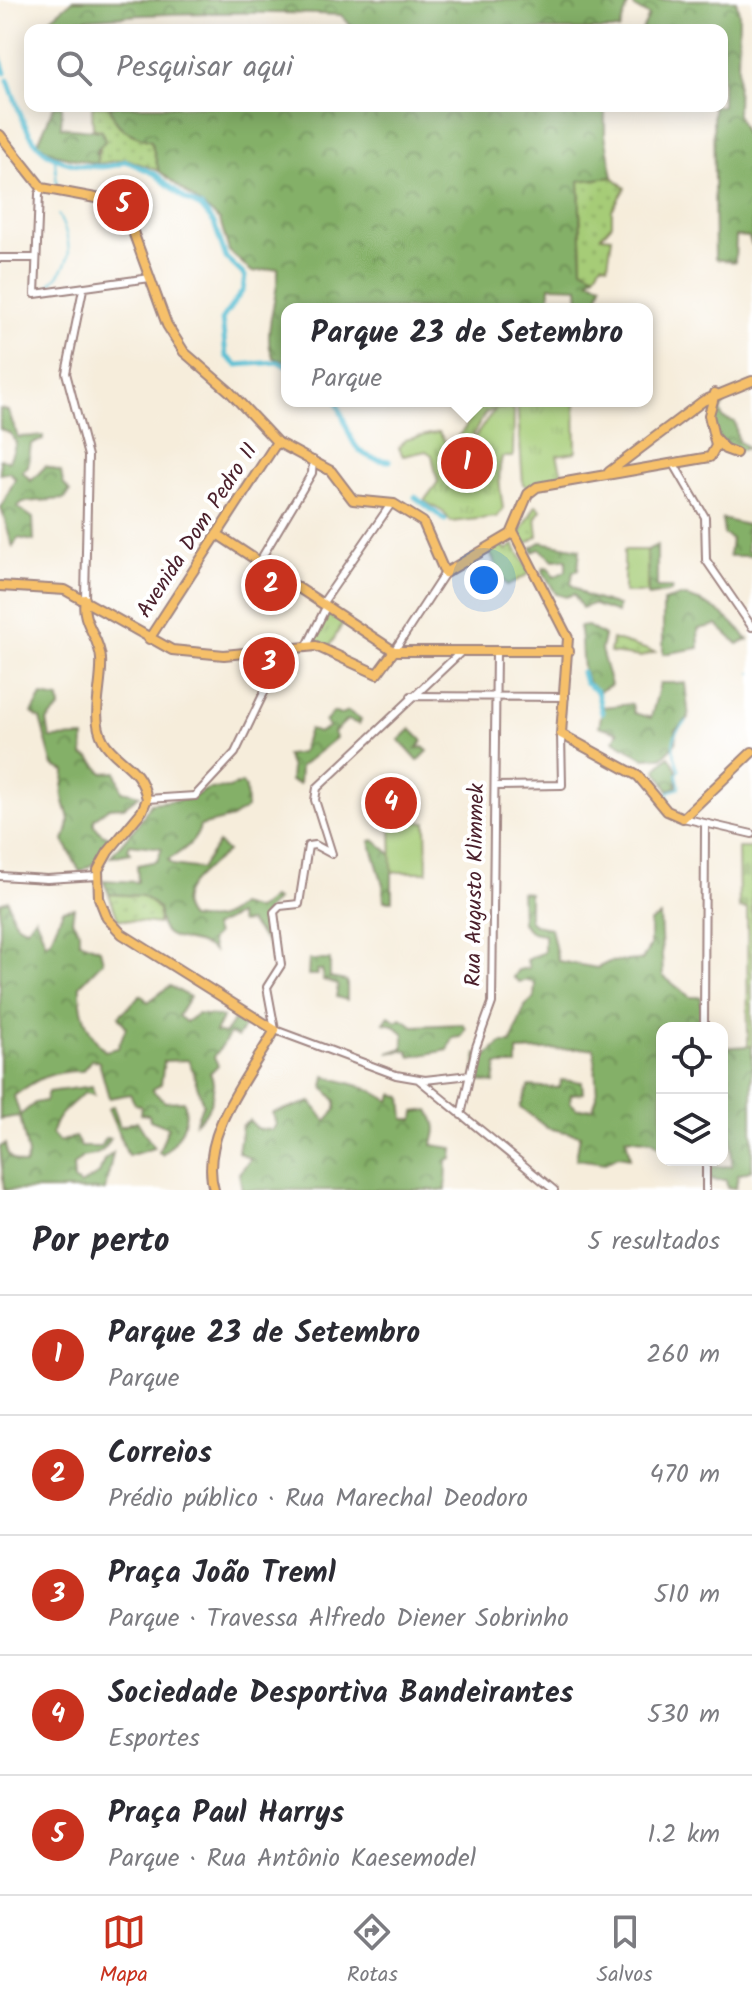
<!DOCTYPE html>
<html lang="pt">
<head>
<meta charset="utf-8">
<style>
	body { margin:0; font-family:Kalam,sans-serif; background:#f2f2f3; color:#2b2b33 }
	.controls { position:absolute; right:24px; bottom:24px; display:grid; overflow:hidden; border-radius:16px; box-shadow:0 4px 20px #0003 }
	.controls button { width:72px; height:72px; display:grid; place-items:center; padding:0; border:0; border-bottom:2px solid #e1e1e2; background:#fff; color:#2b2b33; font:40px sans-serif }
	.you { position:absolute; left:484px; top:580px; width:28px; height:28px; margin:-20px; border:6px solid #fff; border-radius:50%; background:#1a73e8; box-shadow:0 0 0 12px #1a73e833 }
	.badge { display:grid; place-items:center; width:52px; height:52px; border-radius:50%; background:#c8321e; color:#fff; font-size:26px; font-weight:700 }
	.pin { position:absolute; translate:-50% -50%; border:4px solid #fff; box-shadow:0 2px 8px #0006 }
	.popup { position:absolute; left:281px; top:303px; width:372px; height:104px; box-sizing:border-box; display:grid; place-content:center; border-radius:16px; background:#fff; filter:drop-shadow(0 2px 6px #0005); font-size:26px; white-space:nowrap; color:#7c7c81 }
	.popup b { font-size:30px; color:#2b2b33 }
	.popup::after { content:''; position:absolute; left:50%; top:100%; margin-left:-16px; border:16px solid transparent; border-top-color:#fff }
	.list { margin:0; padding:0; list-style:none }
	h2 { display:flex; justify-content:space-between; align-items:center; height:104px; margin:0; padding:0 32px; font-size:34px }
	h2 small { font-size:26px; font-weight:400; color:#7c7c81 }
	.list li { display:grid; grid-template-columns:52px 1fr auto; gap:24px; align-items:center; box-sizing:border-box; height:120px; padding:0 32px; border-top:2px solid #e1e1e2 }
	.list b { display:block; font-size:30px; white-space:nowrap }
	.list p { margin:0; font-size:26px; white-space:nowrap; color:#7c7c81 }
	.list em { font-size:26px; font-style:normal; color:#7c7c81 }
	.icon { flex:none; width:44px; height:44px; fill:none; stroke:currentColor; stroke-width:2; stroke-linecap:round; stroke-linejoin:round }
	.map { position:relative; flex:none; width:752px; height:1190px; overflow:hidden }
	.search { position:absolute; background:#fff; box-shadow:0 4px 20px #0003; left:24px; right:24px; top:24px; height:88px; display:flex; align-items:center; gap:20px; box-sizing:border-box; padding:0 28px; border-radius:16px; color:#7c7c81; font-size:30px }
	.sheet { height:704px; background:#fff }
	nav { display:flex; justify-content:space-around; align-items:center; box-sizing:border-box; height:112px; border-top:2px solid #e1e1e2; background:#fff; font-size:22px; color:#7c7c81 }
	nav a { display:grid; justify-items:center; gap:4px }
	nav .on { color:#c8321e }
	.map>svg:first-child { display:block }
	.grass { fill:url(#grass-dots); stroke:#787651; stroke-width:2 }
	.forest { fill:url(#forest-crowns); stroke:#67684a; stroke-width:2 }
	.cemetery { fill:url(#cemetery-stones); stroke:#787651; stroke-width:2 }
	.park { fill:url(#park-tufts); stroke:#787651; stroke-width:2 }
	.pitch { fill:#a6cc77; stroke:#787651; stroke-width:2 }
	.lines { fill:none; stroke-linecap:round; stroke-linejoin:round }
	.stream { stroke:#55bdd2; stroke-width:2 }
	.river { stroke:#55bdd2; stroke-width:5 }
	.minor-casing { stroke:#a08683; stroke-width:10 }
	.major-casing { stroke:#a08683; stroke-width:12 }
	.minor { stroke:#fff; stroke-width:6 }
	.major { stroke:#f6c06b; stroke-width:8 }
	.labels { text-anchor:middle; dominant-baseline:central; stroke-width:8; stroke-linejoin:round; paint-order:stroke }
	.street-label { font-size:22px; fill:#4a1f2b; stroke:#fff }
</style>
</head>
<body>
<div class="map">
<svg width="752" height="1190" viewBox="0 0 752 1190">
	<defs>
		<pattern id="grass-dots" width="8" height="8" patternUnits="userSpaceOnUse" patternTransform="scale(2)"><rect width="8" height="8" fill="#a6cc77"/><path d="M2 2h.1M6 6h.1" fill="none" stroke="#90af67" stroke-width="1.8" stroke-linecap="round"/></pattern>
		<pattern id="forest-crowns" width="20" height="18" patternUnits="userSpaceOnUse" patternTransform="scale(2)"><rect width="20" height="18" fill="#84b068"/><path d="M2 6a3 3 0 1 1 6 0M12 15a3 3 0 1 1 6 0" fill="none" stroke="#6e8f56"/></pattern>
		<pattern id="cemetery-stones" width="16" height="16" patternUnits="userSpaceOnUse" patternTransform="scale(2)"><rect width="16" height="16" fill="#a6cc77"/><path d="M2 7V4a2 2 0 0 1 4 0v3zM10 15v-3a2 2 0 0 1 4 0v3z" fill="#90af67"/></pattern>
		<pattern id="park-tufts" width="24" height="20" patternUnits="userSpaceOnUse" patternTransform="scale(2)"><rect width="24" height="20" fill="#a6cc77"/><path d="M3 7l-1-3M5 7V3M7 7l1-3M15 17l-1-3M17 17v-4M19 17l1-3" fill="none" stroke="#90af67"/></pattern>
	</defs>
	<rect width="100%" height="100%" fill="#fff"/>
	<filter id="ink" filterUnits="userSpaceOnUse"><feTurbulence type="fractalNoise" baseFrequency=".0125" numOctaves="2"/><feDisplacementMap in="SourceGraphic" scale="16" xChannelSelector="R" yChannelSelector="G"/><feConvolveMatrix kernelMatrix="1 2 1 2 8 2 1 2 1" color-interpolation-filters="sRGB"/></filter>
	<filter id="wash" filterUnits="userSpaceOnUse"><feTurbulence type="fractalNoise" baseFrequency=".006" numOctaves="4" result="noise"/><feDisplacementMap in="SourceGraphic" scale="32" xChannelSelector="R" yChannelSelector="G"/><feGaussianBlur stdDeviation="1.8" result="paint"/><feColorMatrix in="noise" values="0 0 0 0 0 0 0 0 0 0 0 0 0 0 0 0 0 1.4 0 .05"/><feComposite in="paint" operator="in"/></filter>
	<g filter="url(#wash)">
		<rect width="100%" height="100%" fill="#f6eddb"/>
		<path class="grass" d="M92,106H110C114,129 131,135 151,141L159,171L127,159L97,164L102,131L93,128Z
			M613,177L625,188L612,210V224L601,236L612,237L608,265L602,263L595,275L582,269L579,180Z
			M536,505L541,510L536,517L538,536L524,545L519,535Z
			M612,639L655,652L641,657L610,653Z
			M109,894L142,896L159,909L158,924L118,919Z"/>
		<path class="forest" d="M73,0H630L619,30H355L341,15C243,11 142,12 45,23Z
			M635,0H736L739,13L737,115L748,141L752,142V245L748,237L736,236L735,262L715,259L713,106H722V30H642L649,16L634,7Z
			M54,106H62L61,127L102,131L105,141L97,150V164L54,154L38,143Z
			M110,106H605V135L613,177L579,181L582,268L595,275L589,280L602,284L599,296L587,309H579L578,287L550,286L549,309L514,304L513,309H287V362L274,358C260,336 280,295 278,268L252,272L229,251L220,220L159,171L151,141C131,135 114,129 110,106Z
			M752,383V392L726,400L720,411L723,418L735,422L738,441L749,448L738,451L717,437L712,410L716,399Z
			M0,409L8,411L18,437L43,436V440L31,444L28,466L22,471L31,481L46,466L61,472L63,483L70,492L65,499L23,502L17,507L33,518L34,541L18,538L13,547L1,507L15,479L10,472L0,474V459L9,461L16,443L11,434L0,429Z
			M722,519L747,525V551L752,552V556H729L731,539L724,534Z
			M541,542L580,549L578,570L573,572L571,584L586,596L618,606L617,613L592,604L582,608L574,594L566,597L556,594L543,571L544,567L549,568L554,577L566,571V559L553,560L540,549L533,552L531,548Z
			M657,545V588H672L671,592L648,596L647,550Z
			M681,596C710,601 729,617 748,640L738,644L717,625L698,629L699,648L663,654V601Z
			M588,626L604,636L601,650L611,685L600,691C575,682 585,648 579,627Z
			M660,683H685L689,718L675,730L676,743L663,757L644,758L614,740L618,732L599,726L603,707L632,704L634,713L651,718Z
			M42,696L59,699L60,708L47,721L50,738L84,737L83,756L90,758L103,773L116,772L122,791L140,795L124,807L109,808L94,819V825L102,834L112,838L97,861L80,872L64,841C73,814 68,821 63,797C61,789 65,781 65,771L53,766L40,719L32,713Z
			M348,711L361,720L359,724L347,720L334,732L336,738L300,767L299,784L290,781L291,768L286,755L301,753L309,729L318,733L329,727L325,722L334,712L340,715Z
			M411,729L423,741L416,749L423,747L428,751L418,761L399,740Z
			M669,756L677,769V787L668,790L656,769Z
			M242,783L246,788L247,808L232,818L200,826C197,842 182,851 168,860L173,865L201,869L218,843L227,852C209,868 167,893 190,918C211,921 223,921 239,905L257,910L272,898L276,900L265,912L266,942L249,922L240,923L237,915L213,927L216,935L210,941L213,951C190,933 157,950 159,908L142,896L109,894L103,880L138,882L137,865L157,861L162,848L130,844L128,849L131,853L110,857L139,823L151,803L189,799L208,789L229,788Z
			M374,840L392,855V901H384L383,885L370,841Z
			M521,892L529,893V919L534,925L551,928L558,961L597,968L609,962L642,960L650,946V922L660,916L663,976L690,997H701L702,1027H656L655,1049H662V1150L653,1141L626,1138L630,1158L618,1156L605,1163L576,1159L580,1135L547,1128L520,1107L529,1086L559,1088L561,1080L582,1082L583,1093L571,1094L570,1102L577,1109L593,1108L597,1097L594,1048L517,1051V1065H497L494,1083L473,1080L477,1054L487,1056L501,1043H511L525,1006L534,998L535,984L528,980L519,982L513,977L518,970L529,968L527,960L544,952V934L531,932L522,923Z
			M8,900C11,913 12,925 27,928L35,917L46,943L51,939L63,910L74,908L72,920L79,931V941L100,949L103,961L80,985C79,1010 87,1033 105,1051L118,1048L126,1027L119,1016L141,995L148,1002L170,986L190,997L178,1016L186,1022L197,1014L223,1017L215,1032L224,1034L234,1020L245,1026L237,1037L230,1034L214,1057L218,1065L210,1073C218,1089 210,1114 195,1123L203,1104L189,1060L164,1061L161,1084L152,1090L165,1102L184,1101C190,1122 178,1142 162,1155L159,1152L168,1127L150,1120L149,1115L140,1114L141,1106L135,1104L130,1094L109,1098L99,1062L92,1059L82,1071C53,1071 37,1078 14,1096L20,1115L35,1103L45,1101L48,1092L92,1086L94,1095L84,1093C70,1106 55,1115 52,1134L59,1142L75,1137L81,1147H100L105,1138H111C104,1153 97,1156 82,1157L73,1166L74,1180L80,1185L99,1174L104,1160L113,1153L105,1190H4L0,1147L5,1144C7,1158 12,1161 25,1165L28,1155L20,1116L0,1119V903Z
			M309,960H330V978L347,981V1000L336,997L338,985L323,980L322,970H317V975H308Z
			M389,1016L396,1021L401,1018L414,1026L463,1024L466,1029L461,1037L453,1038L448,1050L411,1057L407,1050L388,1053L403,1048L404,1034L394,1025L384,1023Z
			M748,1046H752V1170L738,1175L736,1188H727L726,1180H709L708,1167L732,1166L729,1075L723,1069L728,1057L722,1054V1048Z
			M325,1076L369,1089L390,1101L393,1094L402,1097L404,1119H414L415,1112L429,1110C437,1124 438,1131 432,1145L453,1148L452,1159L447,1161L446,1190H242L239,1173L251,1159L238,1152L242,1126L249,1120L258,1129L272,1130L276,1125L273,1113L311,1102L326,1121L336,1110V1101L323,1087Z
			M113,1106L120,1127L137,1121L154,1148L128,1156L108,1109Z"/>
		<path class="cemetery" d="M738,848H752V1046H748L747,909L739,908Z"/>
		<path class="park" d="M469,401H514L485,413L470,440L458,436C467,428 474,413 469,401Z
			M517,401H575L576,452L557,455L563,478L529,488L523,484Z
			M496,409H514L513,457H502C496,477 501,490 503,509L497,517L451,522L443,512L424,501L438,482L432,455L426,451L403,456L399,448L405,440L439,432C463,477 481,421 496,409Z
			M503,544L506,550L514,545L530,573L507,586L489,551Z
			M330,612L344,621L328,649L315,640Z"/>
		<path class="pitch" d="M624,550H647V593H624Z
			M426,822L427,872H392L391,823Z"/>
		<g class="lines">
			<path class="stream" d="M55,160L57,187
				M44,290C73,265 75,248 58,214
				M751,673H752
				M665,802L669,800L668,792L680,788L677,774L680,770C672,752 668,734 687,721"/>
			<path class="river" d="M0,57L5,73
				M8,80C25,125 30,159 84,166C99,167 113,168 126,161L155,174L185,199L201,207L214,223L226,258L245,276L243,290L222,319L226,356L237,365L279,362L287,367
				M336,401C352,433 348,459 390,461
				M415,497L445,520
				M582,672L585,683L597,691L602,713"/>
		</g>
	</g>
	<g filter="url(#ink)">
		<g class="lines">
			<defs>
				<path id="minor" d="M42,188L39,194L35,294L150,278
					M0,258H36
					M83,289L66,373L88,456L85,599
					M674,464L705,517L706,560L752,627
					M259,562L312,473L313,460
					M322,604L391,504
					M307,646L326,607
					M394,651L445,573
					M462,651L317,788L315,800L332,854L315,845L308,846L299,904L280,906L274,912L281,965L267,987L275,1030L396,1075L425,1080L470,1075
					M251,652L272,676
					M411,696L565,697
					M495,786L562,785L561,734
					M147,799L195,796L235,753L285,649
					M683,818L752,834
					M0,876L47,879L97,876
					M704,1028L705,824
					M418,1079L554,1190
					M461,1115L476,1047L492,1003L496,651
					M706,1160V1190"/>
				<path id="major" d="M0,135L42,188L101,199L121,212L132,229L167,325L184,352L229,391L277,442L331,471L353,500L394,504L423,522L445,573L511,534L528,494L537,487L710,457L716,446L709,415L715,393
					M715,438L725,449L736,453
					M609,472L703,401L752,381
					M513,531L568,638L561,734L638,776L667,811L683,818L752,752
					M217,534L394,651H569
					M0,586L65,590L172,650L224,655L316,646L377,674L394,651
					M85,599C80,622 100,637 101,659C103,684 90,717 103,740C117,764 140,764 147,799L142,811L108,852L98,870L99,898L107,918L122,934L275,1030C250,1075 198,1135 214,1190
					M149,639L277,442"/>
			</defs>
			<use href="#minor" class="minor-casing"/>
			<use href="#major" class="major-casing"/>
			<use href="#minor" class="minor"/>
			<use href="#major" class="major"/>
		</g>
	</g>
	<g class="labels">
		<g class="street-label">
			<text transform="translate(198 531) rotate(-57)">Avenida Dom Pedro II</text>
			<text transform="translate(476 885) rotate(-89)">Rua Augusto Klimmek</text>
		</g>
	</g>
</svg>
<div class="controls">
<button><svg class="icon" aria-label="locate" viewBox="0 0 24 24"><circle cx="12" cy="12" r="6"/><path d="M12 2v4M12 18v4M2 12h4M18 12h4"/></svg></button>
<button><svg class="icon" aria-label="layers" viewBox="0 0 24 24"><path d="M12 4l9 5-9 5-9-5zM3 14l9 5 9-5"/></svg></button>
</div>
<div class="you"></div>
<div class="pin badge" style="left:467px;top:463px">1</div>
<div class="popup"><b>Parque 23 de Setembro</b>Parque</div>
<div class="pin badge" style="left:271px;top:585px">2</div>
<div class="pin badge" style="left:269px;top:663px">3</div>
<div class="pin badge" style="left:391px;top:803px">4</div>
<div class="pin badge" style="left:123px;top:205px">5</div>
<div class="search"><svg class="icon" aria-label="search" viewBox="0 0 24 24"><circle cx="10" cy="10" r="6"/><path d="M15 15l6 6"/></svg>Pesquisar aqui</div>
</div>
<section class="sheet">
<h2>Por perto<small>5 resultados</small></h2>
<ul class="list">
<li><span class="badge">1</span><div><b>Parque 23 de Setembro</b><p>Parque</p></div><em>260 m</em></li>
<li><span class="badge">2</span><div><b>Correios</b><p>Prédio público · Rua Marechal Deodoro</p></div><em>470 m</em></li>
<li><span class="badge">3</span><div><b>Praça João Treml</b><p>Parque · Travessa Alfredo Diener Sobrinho</p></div><em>510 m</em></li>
<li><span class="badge">4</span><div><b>Sociedade Desportiva Bandeirantes</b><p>Esportes</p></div><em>530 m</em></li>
<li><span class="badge">5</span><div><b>Praça Paul Harrys</b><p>Parque · Rua Antônio Kaesemodel</p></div><em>1.2 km</em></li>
</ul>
</section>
<nav>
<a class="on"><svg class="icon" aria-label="map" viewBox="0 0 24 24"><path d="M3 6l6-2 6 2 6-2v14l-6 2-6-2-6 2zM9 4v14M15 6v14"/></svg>Mapa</a>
<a><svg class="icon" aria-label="directions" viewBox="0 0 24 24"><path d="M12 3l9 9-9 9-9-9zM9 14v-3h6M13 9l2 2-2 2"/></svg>Rotas</a>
<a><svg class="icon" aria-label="saved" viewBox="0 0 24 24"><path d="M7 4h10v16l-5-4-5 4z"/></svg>Salvos</a>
</nav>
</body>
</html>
